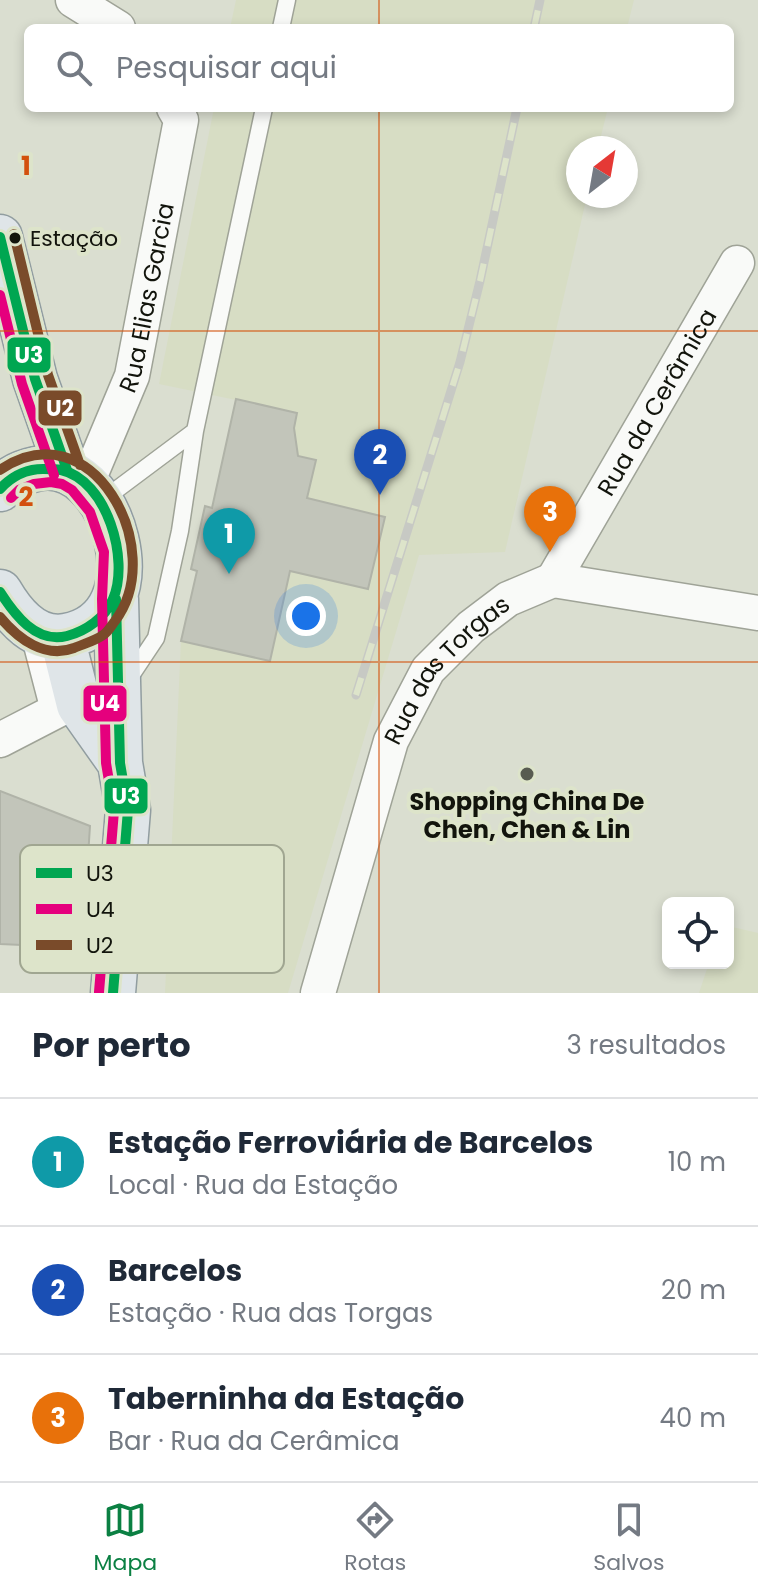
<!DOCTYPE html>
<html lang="pt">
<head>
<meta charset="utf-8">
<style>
	body { margin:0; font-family:Poppins,sans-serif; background:#f2f2f3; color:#1f2937 }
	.controls { position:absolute; right:24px; bottom:24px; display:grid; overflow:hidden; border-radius:12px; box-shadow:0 4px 12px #0003 }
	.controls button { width:72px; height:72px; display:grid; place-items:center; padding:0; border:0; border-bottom:2px solid #e0e1e3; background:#fff; color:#1f2937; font:40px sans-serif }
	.compass { position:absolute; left:566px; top:136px; width:72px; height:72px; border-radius:50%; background:#fff; box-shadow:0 4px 12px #0003; rotate:31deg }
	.you { position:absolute; left:306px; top:616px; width:28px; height:28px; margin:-20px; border:6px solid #fff; border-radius:50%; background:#1a73e8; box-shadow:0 0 0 12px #1a73e833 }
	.badge { display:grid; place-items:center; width:52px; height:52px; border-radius:50%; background:#0b8043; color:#fff; font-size:26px; font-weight:700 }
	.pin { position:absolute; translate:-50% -66px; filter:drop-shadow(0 2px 4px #0008) }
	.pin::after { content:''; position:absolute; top:42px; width:28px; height:24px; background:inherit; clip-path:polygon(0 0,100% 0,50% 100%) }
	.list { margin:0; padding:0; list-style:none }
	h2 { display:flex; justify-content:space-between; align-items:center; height:104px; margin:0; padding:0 32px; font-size:34px }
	h2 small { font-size:26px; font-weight:400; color:#747a83 }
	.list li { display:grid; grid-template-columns:52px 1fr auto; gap:24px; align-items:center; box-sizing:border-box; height:128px; padding:0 32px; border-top:2px solid #e0e1e3 }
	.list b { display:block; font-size:30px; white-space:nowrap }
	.list p { margin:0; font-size:26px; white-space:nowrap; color:#747a83 }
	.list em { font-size:26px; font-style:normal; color:#747a83 }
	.icon { flex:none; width:44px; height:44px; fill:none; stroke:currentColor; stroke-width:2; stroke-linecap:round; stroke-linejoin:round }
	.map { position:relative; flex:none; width:758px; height:993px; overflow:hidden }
	.search { position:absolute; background:#fff; box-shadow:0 4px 12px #0003; left:24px; right:24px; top:24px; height:88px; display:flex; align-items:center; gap:20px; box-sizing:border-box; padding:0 28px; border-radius:12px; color:#747a83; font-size:30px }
	.sheet { height:488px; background:#fff }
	nav { display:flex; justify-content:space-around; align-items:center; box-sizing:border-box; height:112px; border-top:2px solid #e0e1e3; background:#fff; font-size:22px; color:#747a83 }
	nav a { display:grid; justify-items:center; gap:4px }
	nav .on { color:#0b8043 }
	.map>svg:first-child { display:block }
	.built { fill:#d7ddc4 }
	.building { fill:#c2c5ba; stroke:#b0b3a8; stroke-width:2 }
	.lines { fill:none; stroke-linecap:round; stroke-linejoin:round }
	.service-casing { stroke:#9fa397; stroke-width:19 }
	.minor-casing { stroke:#9fa397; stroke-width:37 }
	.primary-casing { stroke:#919da0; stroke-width:47 }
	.service { stroke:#f9faf8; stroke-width:16 }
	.minor { stroke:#f9faf8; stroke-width:34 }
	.primary { stroke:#dfe5e8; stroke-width:44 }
	.rail-casing { stroke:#c7c9c4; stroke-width:9 }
	.rail { stroke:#dde4ca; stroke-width:6; stroke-dasharray:18; stroke-linecap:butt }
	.bus-1-casing { stroke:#dde4ca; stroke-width:16 }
	.bus-2-casing { stroke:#dde4ca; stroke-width:16 }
	.bus-3-casing { stroke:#dde4ca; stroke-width:16 }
	.bus-1 { stroke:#00a651; stroke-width:10 }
	.bus-2 { stroke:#e5007d; stroke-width:10 }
	.bus-3 { stroke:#7a4b2a; stroke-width:10 }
	.grid { fill:none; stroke:#d3520c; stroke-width:2; stroke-opacity:0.55 }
	.bus-dot { fill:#12140c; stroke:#dde4ca; stroke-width:3 }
	.poi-dot { fill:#585b51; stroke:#dde4ca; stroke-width:3 }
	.labels { text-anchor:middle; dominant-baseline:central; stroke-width:8; stroke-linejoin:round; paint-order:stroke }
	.bus-label { font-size:22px; fill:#12140c; stroke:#dde4ca; text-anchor:start }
	.street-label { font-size:24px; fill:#12140c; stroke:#dde4ca }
	.poi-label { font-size:24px; font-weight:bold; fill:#12140c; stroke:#dde4ca }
	.key { fill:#dde4ca; stroke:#a0a691; stroke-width:2 }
	.key-label { font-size:22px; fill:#12140c }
	.grid-label { font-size:26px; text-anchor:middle; font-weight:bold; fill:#d3520c; stroke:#dde4ca; stroke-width:8; stroke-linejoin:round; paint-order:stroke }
	.line-badge { stroke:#dde4ca; stroke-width:3 }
	.badge-label { font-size:22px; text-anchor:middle; font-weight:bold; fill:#fff }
</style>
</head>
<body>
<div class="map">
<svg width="758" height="993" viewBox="0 0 758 993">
	<rect width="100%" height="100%" fill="#daded0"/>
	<path class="built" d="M236,0H634L627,28H230Z
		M214,108H608L598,148H578V196H587L505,552L419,555L288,993H165L181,641L236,400L159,384Z
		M728,926L758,933V993H699L709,963H728Z"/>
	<path class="building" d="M236,399L297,413L294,428L298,456L316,460L307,498L385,517L368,589L290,571L270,661L181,641L197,571L191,569L205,506L212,508Z
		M0,791L90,826L84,917L49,911L44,946L0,944Z"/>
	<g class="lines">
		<defs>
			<path id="service" d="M281,28L287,0
				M195,431L264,108
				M100,502L195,431L180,531L156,638L128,680"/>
			<g id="minor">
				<path d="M73,0L118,28"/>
				<path id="s1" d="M87,483L132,376L181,120L174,108"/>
				<path id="s2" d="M553,580L737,263"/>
				<path d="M0,740L58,710L38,633"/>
				<path id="s3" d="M318,993L391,741L428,670L471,627L508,599L553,580L758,613"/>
			</g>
			<path id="primary" d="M0,237L35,379L67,470
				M0,489C9,478 22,472 36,469C113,450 163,619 66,636C35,642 14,616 0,592
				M62,637L79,705L120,763
				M113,993L128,810L120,763L116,599"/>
		</defs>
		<use href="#service" class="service-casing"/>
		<use href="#minor" class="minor-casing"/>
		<use href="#primary" class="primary-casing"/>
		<use href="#service" class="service"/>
		<use href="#minor" class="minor"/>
		<use href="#primary" class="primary"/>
		<defs>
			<path id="rail" d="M534,28L540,0
				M356,695L460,362L480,281L517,108"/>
		</defs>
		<use href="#rail" class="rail-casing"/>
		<use href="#rail" class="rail"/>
		<defs>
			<path id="bus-1" d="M0,237L35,379L67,470
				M0,489C11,477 26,469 43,469C49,469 56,469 61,470C107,480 130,560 113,599C105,618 86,631 67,636C36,644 14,614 0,592
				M113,993L128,810L120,763L116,599"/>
			<path id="bus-2" d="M0,295L22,384L54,475
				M11,498L19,490L34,484L51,482L62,484L72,490L90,512L104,552L102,599L106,763L114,811L99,992"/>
			<path id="bus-3" d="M14,234L48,375L80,465
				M0,470C91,407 169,549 115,621C111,626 108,632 103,635C95,641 83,644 74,648C45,659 18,639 0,617"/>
		</defs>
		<use href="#bus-1" class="bus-1-casing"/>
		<use href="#bus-2" class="bus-2-casing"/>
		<use href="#bus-3" class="bus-3-casing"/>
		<use href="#bus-1" class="bus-1"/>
		<use href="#bus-2" class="bus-2"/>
		<use href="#bus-3" class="bus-3"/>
	</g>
	<path class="grid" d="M379,0V28M379,108V993M0,331H758M0,662H758"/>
	<circle class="bus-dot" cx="15" cy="238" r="7"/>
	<circle class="poi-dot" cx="527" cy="774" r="8"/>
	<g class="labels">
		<g class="bus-label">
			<text x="30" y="238">Estação</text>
		</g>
		<g class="street-label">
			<text stroke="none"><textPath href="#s1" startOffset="196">Rua Elias Garcia</textPath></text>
			<text stroke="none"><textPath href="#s2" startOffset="206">Rua da Cerâmica</textPath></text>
			<text stroke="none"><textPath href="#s3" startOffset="354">Rua das Torgas</textPath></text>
		</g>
		<g class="poi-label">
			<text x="527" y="801">Shopping China De<tspan x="527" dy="28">Chen, Chen &amp; Lin</tspan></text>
		</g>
	</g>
	<rect x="20" y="845" width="264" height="128" rx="12" class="key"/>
	<rect x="36" y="868" width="36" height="10" fill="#00a651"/>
	<rect x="36" y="904" width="36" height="10" fill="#e5007d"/>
	<rect x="36" y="940" width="36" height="10" fill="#7a4b2a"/>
	<g class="key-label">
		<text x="86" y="881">U3</text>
		<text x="86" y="917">U4</text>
		<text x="86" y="953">U2</text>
	</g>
	<g class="grid-label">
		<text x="26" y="175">1</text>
		<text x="26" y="506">2</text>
	</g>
	<g class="line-badge">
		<rect x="6" y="336" width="46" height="38" rx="8" fill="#00a651"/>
		<rect x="37" y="389" width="46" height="38" rx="8" fill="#7a4b2a"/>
		<rect x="82" y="684" width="46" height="39" rx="8" fill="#e5007d"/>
		<rect x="103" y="777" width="46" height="38" rx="8" fill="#00a651"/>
	</g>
	<g class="badge-label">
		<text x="29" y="363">U3</text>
		<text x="60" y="416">U2</text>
		<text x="105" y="711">U4</text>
		<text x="126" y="804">U3</text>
	</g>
</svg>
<div class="controls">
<button><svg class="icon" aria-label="locate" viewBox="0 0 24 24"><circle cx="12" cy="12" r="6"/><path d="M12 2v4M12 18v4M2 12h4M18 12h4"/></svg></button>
</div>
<svg class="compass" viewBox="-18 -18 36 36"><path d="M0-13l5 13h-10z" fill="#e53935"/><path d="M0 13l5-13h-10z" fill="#747a83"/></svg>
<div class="you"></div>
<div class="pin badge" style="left:229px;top:574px;background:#0f9aa8">1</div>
<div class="pin badge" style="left:380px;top:495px;background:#1a4fb4">2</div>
<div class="pin badge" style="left:550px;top:552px;background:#e8710a">3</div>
<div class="search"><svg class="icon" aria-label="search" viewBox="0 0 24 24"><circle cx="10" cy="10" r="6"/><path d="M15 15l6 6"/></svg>Pesquisar aqui</div>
</div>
<section class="sheet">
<h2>Por perto<small>3 resultados</small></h2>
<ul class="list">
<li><span class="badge" style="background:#0f9aa8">1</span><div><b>Estação Ferroviária de Barcelos</b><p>Local · Rua da Estação</p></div><em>10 m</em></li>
<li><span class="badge" style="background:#1a4fb4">2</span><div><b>Barcelos</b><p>Estação · Rua das Torgas</p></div><em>20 m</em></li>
<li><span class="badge" style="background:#e8710a">3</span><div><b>Taberninha da Estação</b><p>Bar · Rua da Cerâmica</p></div><em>40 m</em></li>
</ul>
</section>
<nav>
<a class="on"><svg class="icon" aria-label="map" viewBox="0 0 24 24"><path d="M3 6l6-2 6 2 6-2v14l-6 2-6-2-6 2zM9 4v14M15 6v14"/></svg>Mapa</a>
<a><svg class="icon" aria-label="directions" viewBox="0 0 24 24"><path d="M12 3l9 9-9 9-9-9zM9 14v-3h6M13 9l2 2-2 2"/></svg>Rotas</a>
<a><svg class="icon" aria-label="saved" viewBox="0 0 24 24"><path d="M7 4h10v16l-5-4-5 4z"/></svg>Salvos</a>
</nav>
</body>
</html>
